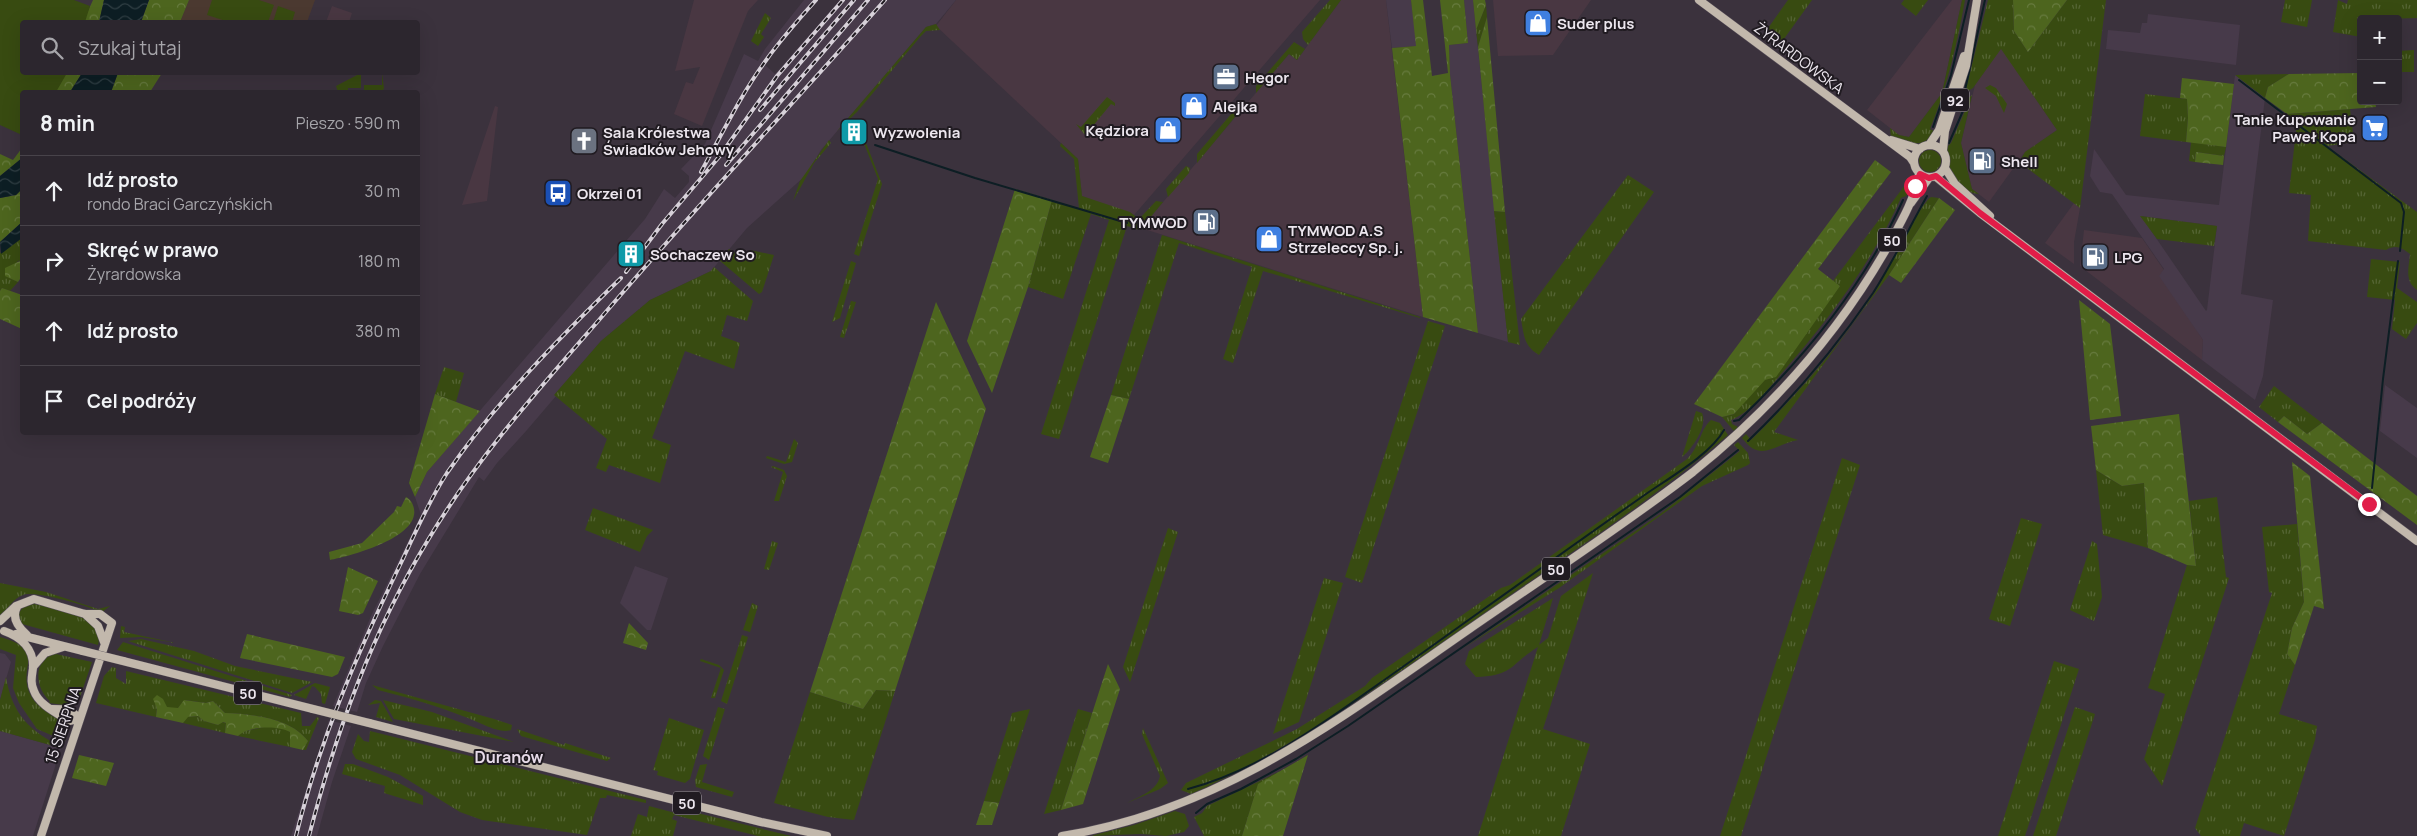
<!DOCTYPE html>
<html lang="pl">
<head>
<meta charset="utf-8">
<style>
	body { margin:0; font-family:Manrope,sans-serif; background:#38323a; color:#f1f3f6 }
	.controls { position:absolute; right:15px; top:15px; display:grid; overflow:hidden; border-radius:5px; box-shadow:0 5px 20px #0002 }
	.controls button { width:45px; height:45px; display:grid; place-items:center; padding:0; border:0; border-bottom:1px solid #48434a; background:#2c262e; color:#f1f3f6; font:25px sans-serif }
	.stop { position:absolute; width:15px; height:15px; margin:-11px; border:4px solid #e11d48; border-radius:50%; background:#fff }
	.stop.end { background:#e11d48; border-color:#fff; box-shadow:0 1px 5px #0008 }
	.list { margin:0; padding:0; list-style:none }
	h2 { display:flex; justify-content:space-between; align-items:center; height:65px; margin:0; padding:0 20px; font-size:21px }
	h2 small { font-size:16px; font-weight:400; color:#a6a5aa }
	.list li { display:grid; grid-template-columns:32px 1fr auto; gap:15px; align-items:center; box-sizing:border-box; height:70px; padding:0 20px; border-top:1px solid #48434a }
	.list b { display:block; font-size:19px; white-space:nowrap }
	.list p { margin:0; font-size:16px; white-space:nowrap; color:#a6a5aa }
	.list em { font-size:16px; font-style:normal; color:#a6a5aa }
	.icon { flex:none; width:28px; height:28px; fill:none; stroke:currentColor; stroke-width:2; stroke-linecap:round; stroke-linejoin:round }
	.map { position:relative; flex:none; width:2417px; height:836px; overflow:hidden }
	.search { position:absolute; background:#2c262e; box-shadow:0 5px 20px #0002; left:20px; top:20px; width:400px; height:55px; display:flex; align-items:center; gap:12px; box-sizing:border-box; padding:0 18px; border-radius:5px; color:#a6a5aa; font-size:19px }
	.panel { position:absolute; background:#2c262e; box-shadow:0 5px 20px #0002; left:20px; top:90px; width:400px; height:345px; border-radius:5px }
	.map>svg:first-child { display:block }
	.commercial { fill:#493742 }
	.built { fill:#473a4a; fill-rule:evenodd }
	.education { fill:#4b3930 }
	.grass { fill:url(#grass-tufts) }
	.forest { fill:url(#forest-crowns) }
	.park { fill:#384b11 }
	.water { fill:url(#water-waves) }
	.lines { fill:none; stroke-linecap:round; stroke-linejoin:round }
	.stream { stroke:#0d1e24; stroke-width:2 }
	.major-casing { stroke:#574f59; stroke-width:9 }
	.major { stroke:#c2b8ac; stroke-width:8 }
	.rail-casing { stroke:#d7d1d9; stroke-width:4 }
	.rail { stroke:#201b21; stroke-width:2; stroke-dasharray:5.5; stroke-linecap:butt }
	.major-bridge-casing { stroke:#574f59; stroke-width:9; stroke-linecap:butt }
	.major-bridge { stroke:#c2b8ac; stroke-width:8 }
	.route { stroke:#e11d48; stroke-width:6 }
	.labels { text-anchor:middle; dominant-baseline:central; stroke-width:4; stroke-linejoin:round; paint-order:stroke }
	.shield { fill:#201b21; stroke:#afa9b0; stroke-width:1 }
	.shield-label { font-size:14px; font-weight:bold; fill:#ece6ee }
	.poi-label { font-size:15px; font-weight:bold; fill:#ece6ee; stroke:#201b21; text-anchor:start }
	.street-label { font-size:15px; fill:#ece6ee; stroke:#201b21 }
	.neighbourhood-label { font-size:16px; font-weight:bold; fill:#e6dae8; stroke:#201b21 }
</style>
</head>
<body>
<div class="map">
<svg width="2417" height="836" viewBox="0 0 2417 836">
	<defs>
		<pattern id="grass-tufts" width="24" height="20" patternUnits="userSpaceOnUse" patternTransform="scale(1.25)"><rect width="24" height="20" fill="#384b11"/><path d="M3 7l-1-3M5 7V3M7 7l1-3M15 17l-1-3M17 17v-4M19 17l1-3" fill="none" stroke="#556534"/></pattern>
		<pattern id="forest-crowns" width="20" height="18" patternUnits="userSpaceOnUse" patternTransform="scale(1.25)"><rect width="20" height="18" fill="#4d651e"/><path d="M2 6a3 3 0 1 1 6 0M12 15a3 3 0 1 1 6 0" fill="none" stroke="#677b3f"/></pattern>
		<pattern id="water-waves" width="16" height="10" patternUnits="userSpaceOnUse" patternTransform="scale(1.25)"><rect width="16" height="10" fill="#0d1e24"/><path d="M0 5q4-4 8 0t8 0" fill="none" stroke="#303f44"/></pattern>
	</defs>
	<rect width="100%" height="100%" fill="#3b323d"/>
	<path class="commercial" d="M694,0H758L748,11L702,126L674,114L686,82L693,84L700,67L675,71Z
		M956,0H1320L1134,215L1082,196L1078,159L936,26Z
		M1341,0H1386L1423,317L1141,228L1289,54L1297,60Z
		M1493,0H1591L1553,55L1498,56Z
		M1952,0H1962L1942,93L1909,137L1899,135L1867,110Z
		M332,6L352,13L349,22H326Z
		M2001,48L2057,130L2025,152L1989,202L1972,189L1961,143L1975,85Z
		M495,106L498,107L487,201L462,205Z
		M2074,203L2080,208L2074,242V264L2045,243Z
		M2084,230L2142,238L2164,270L2185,312L2203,340L2202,360L2080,266Z"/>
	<path class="built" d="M804,0H816L763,63L775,74L840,0H956L936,24L926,27L821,150L805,176L747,228L711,271L650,300L601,341L555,394L556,396L527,430L497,463L484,481L479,477L420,574L383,646L366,683L357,712L333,706L371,616L421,515L415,497L427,472L645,219L664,189L675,198L689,182V176L681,169L705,144L744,54L758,61L765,49Z
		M1386,0H1411L1417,46L1392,48Z
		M1464,0H1473L1508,342L1478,333L1450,74L1449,45L1468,43Z
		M2148,14L2240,25L2236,65L2106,49L2108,30L2140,33L2142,23H2147Z
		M2235,75L2265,98L2241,294L2273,300L2263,376L2255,400L2202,360L2203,340L2159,276L2164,269L2112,194L2100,192L2090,176L2094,149L2126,195L2219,205ZM2141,216L2217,226L2207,310L2206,311Z
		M2385,385L2417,408V458L2380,431Z
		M635,566L668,578L651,630H647L620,603Z
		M0,653L5,654L11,662L0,700Z
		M329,720L351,726L332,782L317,836H291Z
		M0,731L61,748L33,836H0Z"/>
	<path class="education" d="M189,0H315L307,22H180Z"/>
	<path class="grass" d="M1330,0H1341L1308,45L1303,39L1302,32Z
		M1788,0H1812L1781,43L1766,31Z
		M1904,0H1928L1916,16L1901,4Z
		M1962,0H1965C1957,44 1947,88 1930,129L1936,132C1919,150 1912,143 1891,137L1890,128L1899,135L1909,137L1942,93Z
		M1988,0H2013L2014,31L2028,52L2067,0H2106L2080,208L2019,162L2025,152L2057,130L2001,49L1973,88L1965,93Z
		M2285,0H2312L2307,27L2281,22Z
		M2338,0L2347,4L2348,0H2417V18L2384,19L2370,15V19H2361V37L2333,32Z
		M1486,5L1487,17L1478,47L1476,30Z
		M765,13L771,18L761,34L764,37L758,46L751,41Z
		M936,24L940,30L926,31L921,36L857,112L837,131L926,27Z
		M1294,42L1305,49L1297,60L1289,54L1256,93V86Z
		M2414,50V72H2398V51Z
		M361,73V88H348V92H338L336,86Z
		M382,73L384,88L382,92H364V85H382Z
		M2289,74L2268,87L2265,98L2235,75Z
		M1990,85L1996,88L2007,104L2004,113L1996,96L1985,88Z
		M2145,94L2187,99L2188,118L2186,142L2140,136Z
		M1972,95L1961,143L1972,189L1979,194C1966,193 1953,182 1950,168C1948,162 1949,155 1946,148L1951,143L1968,104L1965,101Z
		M1107,97L1115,103V106L1111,104L1088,132L1091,135L1084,134L1076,124L1081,127Z
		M1238,106H1244L1197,163V154Z
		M2350,109L2354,142L2327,146L2417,212V290C2404,281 2409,267 2410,254C2402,248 2396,244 2386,250L2308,241L2311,195L2289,193L2297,122L2287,114Z
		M856,123L841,137L850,124L856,123L859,125L882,184L859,256L854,254L878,179Z
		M829,140L831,143L814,163L793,201L800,181Z
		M2191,142L2226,147L2224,156L2196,152L2195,162L2189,161Z
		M1061,143L1078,159L1082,196L1130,212L1139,219L1156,201L1163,202L1140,230L1127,226L1059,439L1041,434L1109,220L1091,214L1063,299L1028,287L1052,200L1079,208L1074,159L1060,146Z
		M1919 161a11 11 0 1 1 22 0a11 11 0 1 1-22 0Z
		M1186,166L1190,168L1189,173L1168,197L1166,189Z
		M1628,175L1654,192L1539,355C1524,346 1524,336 1521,319Z
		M1908,181L1913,186L1906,196L1901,198C1871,264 1829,319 1781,374C1768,389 1751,412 1731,420L1732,424L1738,427L1734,431L1722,417L1734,414L1840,286L1833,281Z
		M1931,197L1939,198L1889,275L1774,432L1798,440C1773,445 1761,463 1742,438L1746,434L1751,440C1797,395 1840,346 1875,292C1887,274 1918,206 1931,197Z
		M1494,211L1505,212L1520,345L1508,342Z
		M2140,216L2217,226L2214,246L2157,239Z
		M1162,235L1420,317V318L1263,271L1233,363L1223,359L1252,267L1179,243L1129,399L1111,395Z
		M22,238V260L18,261L6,276L18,282L10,291L2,288L0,291V253Z
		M729,249L743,257L750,250L774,255L762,292L759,294L719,260Z
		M2371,259L2400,262L2397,288L2417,302V323L2406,339L2392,329L2395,300L2367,297Z
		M851,261L856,263L840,318L832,322Z
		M714,267L753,301L747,321L727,315L721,336L740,343L734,369L685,351L652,438L671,445L660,483L609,465L606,472L596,468L607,439L554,395L601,341L650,300L711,271Z
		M851,301L856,302L844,338L840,337Z
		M1428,321L1445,326L1362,583L1345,577Z
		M444,367L464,373L456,402L435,394Z
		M2274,386L2322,423L2307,434L2284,416L2278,422L2259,407Z
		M1696,411L1702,413C1708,426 1692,449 1682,457Z
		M1711,420L1720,423L1728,435C1655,498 1574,550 1496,605C1397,673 1301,745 1191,794L1181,790L1186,783L1297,729L1365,686L1372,678L1501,588L1510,585L1687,459C1699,448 1701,428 1711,420Z
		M794,439L798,443L792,462L784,464L766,458L767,456L786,462Z
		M1738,442L1748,453L1750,463L1748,465L1702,486L1559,588L1464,648L1659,515L1740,451L1734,445Z
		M1842,458L1860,465L1741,836H1720Z
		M773,466L784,470L787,476L779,501H774L783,472L771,467Z
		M2096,470L2122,486L2144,483L2148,548L2103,535Z
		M2217,497L2226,577L2229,578L2162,786L2144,759L2165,694L2148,688L2187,565L2196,566L2189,501Z
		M593,508L653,530L647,536L640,552L585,530Z
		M2021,518L2042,524L2010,626L1989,619Z
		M2297,524L2304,602L2292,628L2287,654L2295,665L2279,714L2317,726L2315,740L2284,836L2244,823L2240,836H2201L2195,828L2272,593L2269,592L2262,527Z
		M1168,528L1178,532L1130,682L1123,667Z
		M772,541L778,543L769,570L764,569Z
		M2092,541L2097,544L2102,597L2094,621L2070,610Z
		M1593,573L1543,729L1590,744L1561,836H1478L1538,647C1510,664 1514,676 1476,677L1465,664L1469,651L1553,598L1539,645L1548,638L1561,596Z
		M1324,578L1343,583L1299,722L1273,734Z
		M0,583L46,592L98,609L110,606L101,613C92,606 33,590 23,595C12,599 9,609 0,615Z
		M752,603L758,606L750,632L743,630Z
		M34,604C47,606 83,615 92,623C99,628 100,637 98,645L22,624L17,616C21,608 25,605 34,604Z
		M121,626L125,627L124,632L176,643L141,637L120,638Z
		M742,635L748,637L727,704L721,701Z
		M0,637C50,651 15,666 31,696C41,715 72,715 65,741L37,729L19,703L13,688L16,655L0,649Z
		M141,639L194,651L235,666L312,682L292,693L128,641Z
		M123,642L292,695L290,697L117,650Z
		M56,654L92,662L79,700L71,706L49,703L50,701C35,689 32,658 56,654Z
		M701,659L719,665L724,670L715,698H711L721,668L700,661Z
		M2054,661L2079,669L2025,836H1998Z
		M112,667L116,668V678L126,684V671L301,713L302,726H310L317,717L319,718L306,750H303L308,741C291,718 253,714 225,713L213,701L206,703L185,700L178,708H157L156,717L96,703L104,676Z
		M6,677C12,714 30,732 63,747L61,748L0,731V700Z
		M315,683L330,687L325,704L322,703L321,694L315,687L312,686L306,699L294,695Z
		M372,685L494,719L512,725L511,730C503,733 491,728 482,724C448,709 414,699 378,690Z
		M876,690L895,691L854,820L828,817L774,803L810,692L863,709Z
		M375,700L381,701L393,722L376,717L380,703L368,705Z
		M383,700L432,712L514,742L394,719Z
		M718,707L725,709L709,760L703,756Z
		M2075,707L2095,714L2056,836H2033Z
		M1030,709L999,803L984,801L1012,713Z
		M1078,709L1092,713L1061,810L1044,814Z
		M198,716L204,721L218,725L222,722L226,723L225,733L183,723L187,717Z
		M669,718L704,730L690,779L685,783L657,775L658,771L653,770Z
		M268,726L284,728L290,732V747L238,736L242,732Z
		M1143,728L1168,783L1160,789L1127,803C1140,796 1157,791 1160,776L1142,734Z
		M517,729L564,745L565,743L611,758L607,761L521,736Z
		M370,731L646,800V803L607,795L606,798H600L587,835L482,820L460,812L400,775L356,759L352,752L358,734L364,741L369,742Z
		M345,764H353L388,777L423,796V805L384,793L385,786L342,774Z
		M707,764L702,782L734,792L732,797L696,787L695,780L700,765Z
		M1285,769L1258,785L1242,836H1204L1194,817L1202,813L1207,806Z
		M649,806L679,814L681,809L791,836H758L674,815L672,819L677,821L673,836H631L638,814L647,817Z
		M1175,811L1185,814L1189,826L1184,832L1166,836L1141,834L1090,836L1134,825Z"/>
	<path class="forest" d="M93,0H104L99,22H83Z
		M149,0H189L180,22H141Z
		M1411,0H1423L1432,76L1448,73L1440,0H1464L1468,43L1449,45L1450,74L1478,333L1423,317L1392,48L1416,46Z
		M1473,0H1485L1486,5L1476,30Z
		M2013,0H2067L2028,52L2014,31Z
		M1487,17L1505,212L1494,211L1478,47Z
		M61,73H82L70,92H52Z
		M118,73H162L150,92H111Z
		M2361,73V101H2375L2376,107L2287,114L2265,98L2268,87L2289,74Z
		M2182,78L2234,84L2226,147L2186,142L2188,118L2187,99L2180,98Z
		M22,148V158L0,176V154L13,160Z
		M2196,152L2224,156L2223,165L2195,162Z
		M1875,160L1891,172L1818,269L1840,286L1776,377L1765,380L1734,414L1722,417L1694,404Z
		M22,189V222L0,242V198L16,195Z
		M1015,189L1052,200L1028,287L992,393L967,341Z
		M1939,198L1955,210L1901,283L1889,275Z
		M22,260V276L18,282L5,276V268Z
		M2,288L22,295V329L0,319V291Z
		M2079,300L2110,324L2121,416L2090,420Z
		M936,302L986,409L895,691L876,690L863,709L810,692Z
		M435,394L480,411L427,472L415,497L409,483Z
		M1111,395L1129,399L1108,463L1090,457Z
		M2179,414L2196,566L2187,565L2148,548L2144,483L2122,486L2096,470L2091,426Z
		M2284,416L2307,434L2322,423L2417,496V525L2278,422Z
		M2292,462L2310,476L2324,609L2314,606L2295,665L2287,654L2292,628L2304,602Z
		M406,497C410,499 413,503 414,509C419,538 350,556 330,560L329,552L362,543L394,512L397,506L401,507Z
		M348,567L378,581L363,613L358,615L339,611Z
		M629,623L648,643L646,650L623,643Z
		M247,634L345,657L338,674L332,677L240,658Z
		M1108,664L1120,689L1083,804L1061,810Z
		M157,695L163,699L167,707L178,708L184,700L206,703L213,701L225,713C253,714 291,718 308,741L303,750L290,747V732C278,725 248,726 238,736L225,733L226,723L223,722L218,725L204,721L198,716L188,717L183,723L156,717L157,708L153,699Z
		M79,755L114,763L106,786L72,778Z
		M1308,755L1283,836H1242L1258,784Z
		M984,801L999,803L992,825H976Z"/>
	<path class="park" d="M0,0H74L90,6L85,22H22V72L67,73L56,92H22V135L0,125Z
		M212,0H259L274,5L268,22H229L207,15Z
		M278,6L295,12L292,22H273Z"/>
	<path class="water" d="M104,0H149L141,22H99Z
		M82,73V72L118,73L111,92H70Z
		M22,158V189L16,195L0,198V176Z
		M22,222V238L1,254L0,242Z"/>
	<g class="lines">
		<path class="stream" d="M2239,80L2401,203L2404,212L2400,251
			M1965,90L1985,0
			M1933,127L1951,75L1969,0
			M1949,143L1966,104
			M875,145L975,178L1127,223
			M1734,421L1739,420C1805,357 1865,284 1903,200
			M1748,441C1795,396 1836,347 1873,293C1893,262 1909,228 1927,196
			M2372,488L2383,379L2398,261
			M1188,789C1264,769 1333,716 1397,671C1480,612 1563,552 1646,494C1669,478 1711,454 1724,430
			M1196,813L1207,804L1241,789L1296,759L1348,726L1680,497L1738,450"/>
		<defs>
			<path id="major" d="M1699,0L1910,157L1914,163
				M1891,140L1920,149
				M1914 161a16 16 0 1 1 32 0a16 16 0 1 1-32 0Z
				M1929,145L1939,130L1964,56
				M1943,150L1945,131L1966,66L1977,0
				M1945,168L1955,184L1990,216
				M1936,177L1980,213L2417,541
				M1911,203L1929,178
				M17,607C11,618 19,628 27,635
				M85,614L98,626L104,642
				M0,621L16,606L34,599L85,614H100L112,623L41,836
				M4,631C21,637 34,649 33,668C32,676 30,683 34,691C39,705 57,713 69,721L78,719
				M16,634L83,651
				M123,661L313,709
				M33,667L45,653L63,647
				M52,709C62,709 74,709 78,719
				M369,723L761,822L827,836
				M1062,836C1222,810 1338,720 1468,630C1543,578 1620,528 1693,472C1771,409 1838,334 1888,246C1900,224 1915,199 1919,174"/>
		</defs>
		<use href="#major" class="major-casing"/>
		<use href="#major" class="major"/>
		<defs>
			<path id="rail" d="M760,110L854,0
				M726,165L868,0
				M701,172C722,134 741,94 767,59C782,38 799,19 816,0
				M626,272L662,224L719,157L777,76L843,0
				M296,836C319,742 357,654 399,567C414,536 428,502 447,473C496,402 559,338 621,278
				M309,836C336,732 372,632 428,540C476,459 538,390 599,320C692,211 790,107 885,0"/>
		</defs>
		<use href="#rail" class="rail-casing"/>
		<use href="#rail" class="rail"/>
		<defs>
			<path id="major-bridge" d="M83,651L123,661
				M313,709L369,723"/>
		</defs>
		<use href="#major-bridge" class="major-bridge-casing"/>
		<use href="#major-bridge" class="major-bridge"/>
	</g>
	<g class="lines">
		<path class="route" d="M1915,186L1920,174L1929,178L1936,176L1980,213L2369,504"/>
	</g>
	<defs>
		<symbol id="shop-square" viewBox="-11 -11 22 22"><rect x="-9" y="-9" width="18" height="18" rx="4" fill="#3f7fe0" stroke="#201b21"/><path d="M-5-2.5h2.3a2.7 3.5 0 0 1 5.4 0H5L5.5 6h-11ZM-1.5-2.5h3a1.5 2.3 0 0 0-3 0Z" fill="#fff"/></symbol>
		<symbol id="office-square" viewBox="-11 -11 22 22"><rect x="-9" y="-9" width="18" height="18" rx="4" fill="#5c6f8a" stroke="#201b21"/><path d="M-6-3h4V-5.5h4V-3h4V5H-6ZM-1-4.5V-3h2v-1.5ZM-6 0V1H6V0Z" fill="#fff"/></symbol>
		<symbol id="supermarket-square" viewBox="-11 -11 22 22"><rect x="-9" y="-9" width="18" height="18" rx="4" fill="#3f7fe0" stroke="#201b21"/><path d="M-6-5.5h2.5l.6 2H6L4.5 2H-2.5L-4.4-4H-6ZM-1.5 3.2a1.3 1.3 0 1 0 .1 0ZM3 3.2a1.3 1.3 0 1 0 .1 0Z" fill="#fff"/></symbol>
		<symbol id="building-square" viewBox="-11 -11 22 22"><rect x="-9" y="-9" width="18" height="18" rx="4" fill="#0f9aa8" stroke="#201b21"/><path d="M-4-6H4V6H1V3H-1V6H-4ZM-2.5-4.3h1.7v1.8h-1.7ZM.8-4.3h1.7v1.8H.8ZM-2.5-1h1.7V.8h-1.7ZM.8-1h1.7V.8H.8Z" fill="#fff"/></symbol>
		<symbol id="church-square" viewBox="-11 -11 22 22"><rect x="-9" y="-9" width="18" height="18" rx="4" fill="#6b7280" stroke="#201b21"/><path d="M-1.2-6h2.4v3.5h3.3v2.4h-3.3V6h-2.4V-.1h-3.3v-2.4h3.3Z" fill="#fff"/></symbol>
		<symbol id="fuel-square" viewBox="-11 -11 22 22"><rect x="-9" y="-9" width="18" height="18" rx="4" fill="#5c6f8a" stroke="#201b21"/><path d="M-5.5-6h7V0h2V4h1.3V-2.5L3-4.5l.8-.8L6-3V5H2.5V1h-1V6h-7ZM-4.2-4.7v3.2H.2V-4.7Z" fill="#fff"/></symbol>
		<symbol id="bus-square" viewBox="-11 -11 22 22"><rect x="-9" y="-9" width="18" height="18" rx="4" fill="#1a4fb4" stroke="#201b21"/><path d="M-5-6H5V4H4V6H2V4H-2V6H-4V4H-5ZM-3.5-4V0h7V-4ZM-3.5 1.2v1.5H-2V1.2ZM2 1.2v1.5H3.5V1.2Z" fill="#fff"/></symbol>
	</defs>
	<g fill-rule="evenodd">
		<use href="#shop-square" x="1522" y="7" width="32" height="32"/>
		<use href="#office-square" x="1210" y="61" width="32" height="32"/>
		<use href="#shop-square" x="1178" y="90" width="32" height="32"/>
		<use href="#supermarket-square" x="2359" y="112" width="32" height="32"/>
		<use href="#shop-square" x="1152" y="114" width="32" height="32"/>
		<use href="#building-square" x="838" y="116" width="32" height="32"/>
		<use href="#church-square" x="568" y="125" width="32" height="32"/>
		<use href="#fuel-square" x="1966" y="145" width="32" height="32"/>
		<use href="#bus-square" x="542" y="177" width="32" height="32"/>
		<use href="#fuel-square" x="1190" y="206" width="32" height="32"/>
		<use href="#shop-square" x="1253" y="223" width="32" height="32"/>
		<use href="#building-square" x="615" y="238" width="32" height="32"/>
		<use href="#fuel-square" x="2079" y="241" width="32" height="32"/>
	</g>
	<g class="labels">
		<g class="shield">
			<rect x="1941" y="88.5" width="28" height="23" rx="4"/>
			<rect x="1878" y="228.5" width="28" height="23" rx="4"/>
			<rect x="1542" y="557.5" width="28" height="23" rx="4"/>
			<rect x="234" y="681.5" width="28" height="23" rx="4"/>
			<rect x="673" y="791.5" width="28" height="23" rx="4"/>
		</g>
		<g class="shield-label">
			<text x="1955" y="100">92</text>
			<text x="1892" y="240">50</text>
			<text x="1556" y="569">50</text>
			<text x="248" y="693">50</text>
			<text x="687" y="803">50</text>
		</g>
		<g class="poi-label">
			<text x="1557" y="23">Suder plus</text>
			<text x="1245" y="77">Hegor</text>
			<text x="1213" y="106">Alejka</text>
			<text x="2356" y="119" text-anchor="end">Tanie Kupowanie<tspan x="2356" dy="17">Paweł Kopa</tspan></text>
			<text x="1149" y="130" text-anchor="end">Kędziora</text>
			<text x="603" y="132">Sala Królestwa<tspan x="603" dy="17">Świadków Jehowy</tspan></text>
			<text x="873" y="132">Wyzwolenia</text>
			<text x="2001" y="161">Shell</text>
			<text x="577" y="193">Okrzei 01</text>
			<text x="1187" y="222" text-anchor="end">TYMWOD</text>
			<text x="1288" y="230">TYMWOD A.S<tspan x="1288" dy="17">Strzeleccy Sp. j.</tspan></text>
			<text x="650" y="254">Sochaczew So</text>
			<text x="2114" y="257">LPG</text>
		</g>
		<g class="street-label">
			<text transform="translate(1799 58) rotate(37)">ŻYRARDOWSKA</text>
			<text transform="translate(63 725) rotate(-71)">15 SIERPNIA</text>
		</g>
		<g class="neighbourhood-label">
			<text x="509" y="757">Duranów</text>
		</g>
	</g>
</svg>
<div class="controls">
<button>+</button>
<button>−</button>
</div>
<div class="stop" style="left:1915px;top:186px"></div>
<div class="stop end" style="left:2369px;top:504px"></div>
<div class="search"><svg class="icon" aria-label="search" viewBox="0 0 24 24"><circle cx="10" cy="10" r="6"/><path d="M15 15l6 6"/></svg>Szukaj tutaj</div>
<section class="panel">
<h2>8 min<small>Pieszo · 590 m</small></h2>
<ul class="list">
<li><svg class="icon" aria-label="ahead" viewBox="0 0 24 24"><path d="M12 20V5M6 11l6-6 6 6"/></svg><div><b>Idź prosto</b><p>rondo Braci Garczyńskich</p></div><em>30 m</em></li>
<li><svg class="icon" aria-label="right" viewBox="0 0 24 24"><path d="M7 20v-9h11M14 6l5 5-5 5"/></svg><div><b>Skręć w prawo</b><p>Żyrardowska</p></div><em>180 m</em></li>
<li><svg class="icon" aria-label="ahead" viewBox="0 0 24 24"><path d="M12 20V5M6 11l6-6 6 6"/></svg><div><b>Idź prosto</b></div><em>380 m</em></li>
<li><svg class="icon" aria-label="arrive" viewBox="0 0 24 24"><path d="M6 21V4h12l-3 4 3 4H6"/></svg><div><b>Cel podróży</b></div></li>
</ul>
</section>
</div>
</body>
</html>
